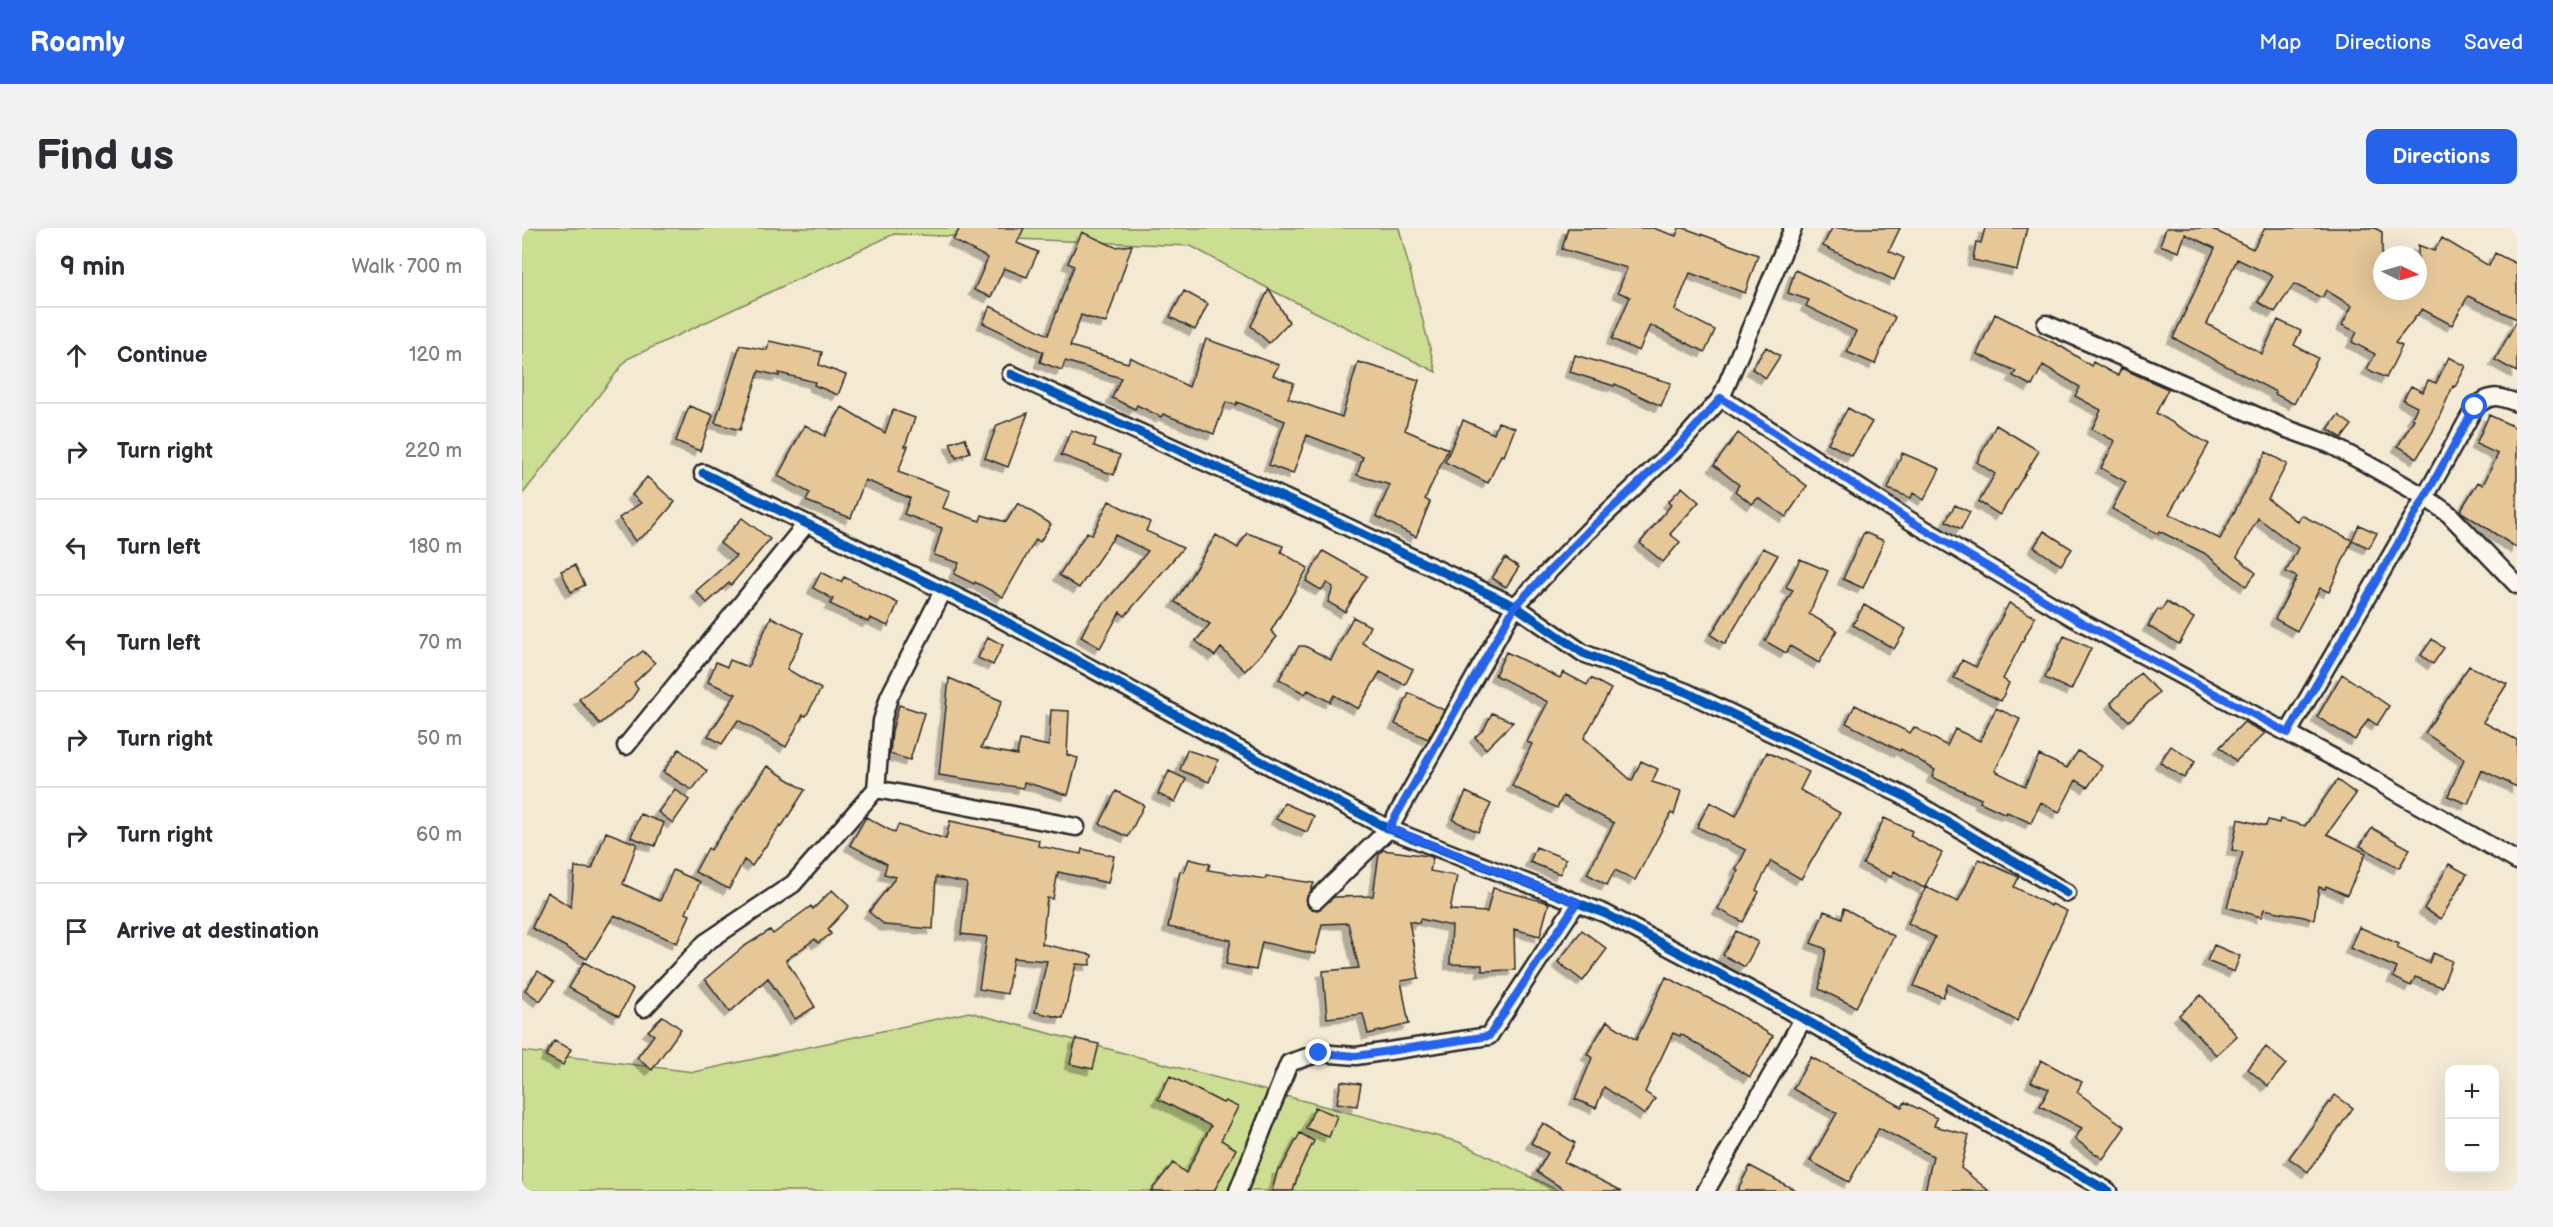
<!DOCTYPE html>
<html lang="en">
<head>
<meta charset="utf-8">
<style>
	body { margin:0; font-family:"Balsamiq Sans",sans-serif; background:#f2f2f3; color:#2b2b33 }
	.controls { position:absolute; right:18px; bottom:18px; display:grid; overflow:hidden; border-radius:12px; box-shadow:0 6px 24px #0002 }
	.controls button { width:54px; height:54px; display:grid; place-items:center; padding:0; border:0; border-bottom:2px solid #e1e1e2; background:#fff; color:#2b2b33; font:30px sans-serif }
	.compass { position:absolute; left:1851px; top:18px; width:54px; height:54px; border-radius:50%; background:#fff; box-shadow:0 6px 24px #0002; rotate:95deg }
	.stop { position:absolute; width:18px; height:18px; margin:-14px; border:4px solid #2563eb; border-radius:50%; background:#fff }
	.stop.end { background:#2563eb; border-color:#fff; box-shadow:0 2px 6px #0008 }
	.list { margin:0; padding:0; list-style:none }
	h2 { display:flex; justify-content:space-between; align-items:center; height:78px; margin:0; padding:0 24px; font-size:26px }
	h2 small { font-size:20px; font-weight:400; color:#7c7c81 }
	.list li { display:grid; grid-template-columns:39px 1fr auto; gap:18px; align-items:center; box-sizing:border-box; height:96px; padding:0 24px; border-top:2px solid #e1e1e2 }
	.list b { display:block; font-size:22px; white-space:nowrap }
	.list em { font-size:20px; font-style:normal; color:#7c7c81 }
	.icon { flex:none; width:33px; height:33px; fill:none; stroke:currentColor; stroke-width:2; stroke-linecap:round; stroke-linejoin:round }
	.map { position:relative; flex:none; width:1995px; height:963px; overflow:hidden; border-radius:12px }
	header { display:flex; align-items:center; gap:36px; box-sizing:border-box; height:84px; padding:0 30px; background:#2563eb; color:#fff }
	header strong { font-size:28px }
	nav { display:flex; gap:33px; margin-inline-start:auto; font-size:21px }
	.intro { display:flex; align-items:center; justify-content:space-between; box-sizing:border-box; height:144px; padding:0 36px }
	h1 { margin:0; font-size:42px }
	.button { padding:15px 27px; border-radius:12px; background:#2563eb; color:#fff; font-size:21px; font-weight:700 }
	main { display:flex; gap:36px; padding:0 36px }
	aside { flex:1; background:#fff; border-radius:12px; box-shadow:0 6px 24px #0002 }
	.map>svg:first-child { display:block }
	.green { fill:#ccde92; stroke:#7c845e; stroke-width:1.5 }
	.building { fill:#e5c798; stroke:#2b2b2b; stroke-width:1.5; filter:url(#shadow) }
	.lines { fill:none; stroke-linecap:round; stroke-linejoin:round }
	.minor-casing { stroke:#2b2b2b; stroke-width:21 }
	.minor { stroke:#fbf7ec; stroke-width:16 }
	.cycleway-casing { stroke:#fbf7ec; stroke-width:13 }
	.cycleway { stroke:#0057b8; stroke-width:9 }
	.route { stroke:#2563eb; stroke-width:8 }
</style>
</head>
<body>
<header>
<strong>Roamly</strong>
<nav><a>Map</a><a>Directions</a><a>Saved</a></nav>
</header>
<div class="intro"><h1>Find us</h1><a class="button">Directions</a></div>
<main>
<aside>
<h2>9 min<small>Walk · 700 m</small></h2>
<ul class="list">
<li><svg class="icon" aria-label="ahead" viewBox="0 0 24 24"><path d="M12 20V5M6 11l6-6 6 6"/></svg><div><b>Continue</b></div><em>120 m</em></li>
<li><svg class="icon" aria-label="right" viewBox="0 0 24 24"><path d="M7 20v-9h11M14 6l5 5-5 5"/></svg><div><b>Turn right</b></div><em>220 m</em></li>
<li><svg class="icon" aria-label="left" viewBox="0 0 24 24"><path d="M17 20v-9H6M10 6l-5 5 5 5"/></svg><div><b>Turn left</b></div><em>180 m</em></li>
<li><svg class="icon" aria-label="left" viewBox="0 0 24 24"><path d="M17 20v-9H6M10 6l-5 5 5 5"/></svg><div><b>Turn left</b></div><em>70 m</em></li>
<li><svg class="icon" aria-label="right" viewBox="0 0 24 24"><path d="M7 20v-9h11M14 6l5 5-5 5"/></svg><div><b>Turn right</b></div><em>50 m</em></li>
<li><svg class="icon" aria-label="right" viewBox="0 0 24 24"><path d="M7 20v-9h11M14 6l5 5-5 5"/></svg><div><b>Turn right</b></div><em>60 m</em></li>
<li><svg class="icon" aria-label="arrive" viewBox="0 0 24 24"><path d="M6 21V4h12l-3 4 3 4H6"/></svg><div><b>Arrive at destination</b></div></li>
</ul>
</aside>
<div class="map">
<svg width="1995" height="963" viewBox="0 0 1995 963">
	<defs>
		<filter id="shadow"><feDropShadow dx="-5.5" dy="5.5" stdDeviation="0" flood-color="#0004"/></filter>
	</defs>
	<rect width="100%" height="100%" fill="#f4e9d3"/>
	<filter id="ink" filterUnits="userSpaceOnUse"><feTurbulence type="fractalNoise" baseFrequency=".0167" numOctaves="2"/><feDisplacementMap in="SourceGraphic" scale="12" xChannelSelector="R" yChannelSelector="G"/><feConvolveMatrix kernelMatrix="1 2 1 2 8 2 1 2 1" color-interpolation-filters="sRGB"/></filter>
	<g filter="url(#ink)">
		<path class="green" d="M0,0H877L914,144L747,61L669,18L372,6L105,131L0,267Z
			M447,784L937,914L1037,963H0V823L172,844Z"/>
		<path class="building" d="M438,0H502L495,15L516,24L505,49L482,40L469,69L452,62L466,30L431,12Z
			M1046,0H1131L1154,8L1157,0H1162L1236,27L1223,65L1168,45L1153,82L1193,102L1183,124L1128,97L1117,123L1090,111L1108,69L1096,64L1105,40L1040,21Z
			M1310,0H1378L1367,23L1382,30L1372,52L1301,18Z
			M1463,0H1505L1495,42L1451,32L1454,14L1459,15Z
			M1644,0H1688L1731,21L1743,0H1853L1860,4V63H1896V17L1912,23L1920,10L1967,38L1973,25L1995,36V91L1946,68L1930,97L1900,81L1873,115L1880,118L1864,150L1845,141L1853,126L1830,114L1835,104L1820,97L1830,78L1804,62L1800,70L1772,56L1753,84L1736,74L1751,48L1715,31L1685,96L1740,126L1756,92L1779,103L1772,117L1796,130L1772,176L1753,166L1754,164L1651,110L1693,20L1663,6L1657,24L1638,17Z
			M560,4L593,19L610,17L584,95L559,87L548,118L606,135L608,129L667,159L684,111L757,137L751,147L772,155L766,170L820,189L836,134L897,152L883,202L926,221L903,271L908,274L894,309L854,288L868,257L835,247L841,229L785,207L771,246L747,237L763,193L715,174L714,177L704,174L692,206L641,186L639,189L615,177L613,181L590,170L599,150L543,133L540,142L518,134L521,124L461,95L468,78L526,107L552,38L546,35Z
			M1273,42L1373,89L1353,136L1325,124L1334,103L1284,78L1287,72L1266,65Z
			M747,61L767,94L747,115L729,98Z
			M662,63L686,76L673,102L648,89Z
			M1473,86L1540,119L1569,138L1571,134L1596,148L1599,140L1646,161L1634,185L1687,216L1647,286L1698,311L1744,224L1765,236L1746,271L1776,294L1779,287L1830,312L1807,364L1798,360L1775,403L1753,391L1775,349L1764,344L1776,320L1736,290L1715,329L1734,345L1724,358L1682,325L1637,303L1636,306L1590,281L1604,254L1579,240L1593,213L1570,201L1579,182L1553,168L1558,159L1521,137L1510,158L1491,148L1494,143L1455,126Z
			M1995,92V144L1973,132Z
			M247,113L300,124L297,137L324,147L316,167L292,157L293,154L257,145V148L237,143L218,202L193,195L218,117L245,122Z
			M1244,119L1258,128L1244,150L1230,141Z
			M1053,127L1149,155L1139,178L1093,156L1092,158L1048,144Z
			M1927,129L1944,138L1933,159L1931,158L1911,203L1895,230L1876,218L1892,191L1890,190L1895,179L1881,172L1889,158L1901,164L1906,152L1914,155Z
			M167,178L191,187L178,223L154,213Z
			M320,179L363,205L371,182L393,190L383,218H386L376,244L428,263L421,280L458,293L460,287L484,294L496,275L529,296L518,314L514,311L481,369L453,354L452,356L432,346L437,335L412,327L420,300L382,286L388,270L343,252L329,290L284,273L288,265L256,248L283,197L303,208Z
			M1326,180L1350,194L1330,228L1306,215Z
			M506,185L486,239L463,230L475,197Z
			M1816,187L1830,197L1820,210L1806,201Z
			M1967,187L1995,200V320L1938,283L1956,254L1961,257L1976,226L1954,216Z
			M941,192L972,206L976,194L993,200L982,228L979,227L966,255L923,234Z
			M1474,197L1517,223L1478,287L1457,274L1473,246L1455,234Z
			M549,202L574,211L572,218L598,227L592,247L539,227Z
			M1216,205L1285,258L1264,289L1236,270L1230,276L1213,263L1217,257L1192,237Z
			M443,210L448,224L434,230L428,215Z
			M1380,225L1418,241L1402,272L1391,265L1389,270L1366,261Z
			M125,249L153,274L130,301L113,313L97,290L119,275L110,267Z
			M1160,259L1177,274L1148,306L1158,314L1141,334L1118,315L1149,277L1146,274Z
			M587,273L628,294L624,303L661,320L603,388L598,384L578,420L559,409L566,395L626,323L593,307L557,360L537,347L565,304L570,307Z
			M1433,277L1448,284L1439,301L1424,293Z
			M220,290L248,311L209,357L207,355L185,375L174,363L214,328L198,315Z
			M1837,297L1855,305L1847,320L1830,312Z
			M1522,303L1550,321L1539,337L1512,319Z
			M1342,304L1362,313L1341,360L1321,351Z
			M725,305L761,318L759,324L786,340L749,403L755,409L723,443L699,420L693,428L674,413L688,396L653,374L694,307L716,320Z
			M1241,320L1256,327L1203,416L1189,407Z
			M801,323L845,348L823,384L806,374L811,359L805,355L799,362L784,353Z
			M983,330L997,339L984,359L970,350Z
			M1278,331L1306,343L1287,386L1315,402L1297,435L1268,418L1264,425L1243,413L1271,362L1264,359Z
			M53,337L63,357L49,364L39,343Z
			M299,344L319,354L322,349L376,375L366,398L348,390L346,394L308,376L311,371L291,360Z
			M1644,374L1672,390L1657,416L1626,398L1636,381L1639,383Z
			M1487,375L1513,389L1481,451L1487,455L1479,473L1432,450L1440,432L1454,439Z
			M1342,377L1384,401L1372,421L1331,397Z
			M249,389L282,405L265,441L299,461L284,488L281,487L264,519L216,492L200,516L186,508L214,466L186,454L194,434L205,439L208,432L226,439Z
			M831,389L848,398L840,415L891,441L883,457L858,444L836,481L812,467L808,474L786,462L783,466L757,451L777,418H783L809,432Z
			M1542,408L1569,420L1549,462L1523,450Z
			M466,409L481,417L471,437L456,430Z
			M1910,411L1922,420L1911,436L1899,427Z
			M121,423L133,435L112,455L116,461L110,470L78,496L57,471Z
			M984,424L1038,450L1041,444L1065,457L1069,450L1089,461L1062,510L1110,553L1119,533L1136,541L1130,554L1159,563L1152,587L1149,585L1113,652L1093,642L1085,657L1065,646L1092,595L1041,568L1035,580L990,558L1010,516L1005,514L1026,474L973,447Z
			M1947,438L1985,456L1961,494L1995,512V559L1960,542L1946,576L1926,568L1942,531L1903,505Z
			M1618,445L1637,464L1607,493L1589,475Z
			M1820,446L1867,478L1855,497L1846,491L1833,512L1795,489Z
			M427,450L480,473L459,520L495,527L498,512L527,518L529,482L547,483L545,527L556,530L546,567L502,554L501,560L417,547Z
			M887,465L922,482L906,511L873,496Z
			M377,477L402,485L388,532L368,526L370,503Z
			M1333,477L1388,505L1392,499L1425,518L1433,501L1458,513L1474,480L1498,491L1473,543L1503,558L1517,527L1545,540L1556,523L1580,538L1566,559L1554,552L1537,585L1519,574L1509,595L1485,584L1484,586L1458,574L1459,571L1410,549L1413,542L1379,521L1378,523L1324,495Z
			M970,485L991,494L964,521L953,509L962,501Z
			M1722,494L1743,505L1714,533L1698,519Z
			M1649,518L1673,534L1662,550L1638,534Z
			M157,521L185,543L170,562L141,544Z
			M665,522L696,532L687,554L658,542Z
			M1245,524L1287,544L1278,562L1318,585L1279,651L1249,633L1234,662L1237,664L1221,694L1196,681L1216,643L1214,642L1224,622L1175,599L1188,574L1214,588Z
			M245,538L283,562L260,598L258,597L230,638L222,632L207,661L173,644L186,620L189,622Z
			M647,543L664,551L653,574L636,566Z
			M1815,552L1834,566L1805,606L1844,625L1825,667L1804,658L1803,661L1797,659L1792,691L1742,681L1739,689L1705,679L1721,624L1710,622L1716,591L1744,598L1746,592L1757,595L1758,591L1783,598Z
			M153,561L167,572L151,595L136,584Z
			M594,563L622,577L606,609L578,596Z
			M944,564L969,576L956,604L931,592Z
			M762,575L792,588L785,604L754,591Z
			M118,586L142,595L133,618L109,609Z
			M344,589L373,605L376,597L424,611L428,593L517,612L516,618L559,626L560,621L592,628L586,655L536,644L531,671L525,670L520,716L570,727L568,737L554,736L541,790L513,784L525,733L491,730L485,766L457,761L465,709L439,706L445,655L414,649L411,701L363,697L347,684L374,649L362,646L365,636L328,617Z
			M1362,590L1390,603L1388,608L1420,625L1402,660L1372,643L1369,649L1341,636Z
			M1850,600L1888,621L1877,640L1838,618Z
			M84,604L115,616L101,656L138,673L151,642L178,654L164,685L168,687L155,715L92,687L65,731L10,700L25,664L49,679L53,639L70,641Z
			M1014,619L1044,631L1038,646L1008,634Z
			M861,622L907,628L911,630L908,643L935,648L928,682L965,684L971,660L1027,675L1018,708L992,701L993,742L960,743V737L928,736L930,698L898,691L897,695L887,693L897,750L879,753L887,796L846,806L841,786L805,790L801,743L837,740L826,695L800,696L793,726L740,714L734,742L704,736L709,712L646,699L658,643L662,644L667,631L688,636L686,642L743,651L744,648L792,655L784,674L787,680L796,682L812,669L851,668L857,626Z
			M1457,631L1497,649L1492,659L1529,678L1530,676L1545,683L1495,793L1426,756L1421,769L1392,758L1413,709L1386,695L1404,659L1436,674Z
			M1927,636L1945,646L1919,691L1902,681Z
			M310,662L327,678L306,701L309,706L296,715L293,711L264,732L293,779L273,791L246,750L208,784L183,751L221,719L248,702L251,706L289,678L291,681Z
			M1322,680L1372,708L1334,779L1297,761L1304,721L1289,715L1302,683L1320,690Z
			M1837,699L1877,716L1875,720L1907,735L1911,725L1930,733L1920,759L1893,749L1889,758L1871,749L1875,740L1828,720Z
			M1060,702L1085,721L1061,753L1036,734Z
			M1214,703L1236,714L1223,739L1201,727Z
			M1692,717L1718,728L1712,744L1685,733Z
			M62,734L111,761L97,788L47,760Z
			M16,743L32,754L18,773L3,762Z
			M1144,749L1202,778L1251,808L1228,849L1159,806L1158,808L1151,805L1123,864L1133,871L1123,887L1082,859L1074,880L1053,871L1070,830L1065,826L1085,793L1114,812Z
			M1679,767L1715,808L1694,827L1657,787Z
			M141,788L159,801L130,842L115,830L132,807L126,803Z
			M554,811L577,816L571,841L548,836Z
			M32,813L49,821L41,837L24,828Z
			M1744,819L1764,836L1746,858L1726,841Z
			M1289,829L1380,879L1383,874L1415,890L1412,898L1447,907L1439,940L1467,963H1403L1411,928L1357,900L1327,954L1288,933L1315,885L1271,861Z
			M1519,832L1560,854L1555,864L1603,899L1581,931L1553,911L1560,900L1518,878L1527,861L1509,854Z
			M648,848L701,875L703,873L716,879L699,912L714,921L692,963H629L651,935L664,945L689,898L636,871Z
			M819,853L839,856L835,878L815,875Z
			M1813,867L1831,880L1786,944L1767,930Z
			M793,879L815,888L807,909L784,900Z
			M1021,895L1053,915L1042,934L1100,963H1044L1015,944L1026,925L1009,915Z
			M778,905L792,913L778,941L771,963H750L756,941H759Z
			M1228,938L1275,963H1215Z"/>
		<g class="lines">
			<defs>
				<path id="minor" d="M1524,96L1765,201L1807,216L1843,235L1903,269L1927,286L1995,357
					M489,146L800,287L993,378L1061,425L1164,464L1380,567L1545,665
					M1199,170L1387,292L1552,390L1844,547L1995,633
					M181,245L472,387L714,520L867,601L1084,686L1266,782L1586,963
					M1766,505L1903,269L1953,179C1969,165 1976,168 1995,175
					M104,518L284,296
					M354,561L554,599
					M794,672L867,601L993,378L1066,303L1159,215L1199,170L1271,0
					M122,780L183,715L271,656L354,561L360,493L367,469L421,363
					M716,963L767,835L797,825L834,828L967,808L1055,674
					M1184,963L1281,791"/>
			</defs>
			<use href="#minor" class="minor-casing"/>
			<use href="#minor" class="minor"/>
			<defs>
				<path id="cycleway" d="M489,146L800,287L993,378L1061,425L1164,464L1380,567L1545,665
					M181,245L472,387L714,520L867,601L1084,686L1266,782L1586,963"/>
			</defs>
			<use href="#cycleway" class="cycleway-casing"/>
			<use href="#cycleway" class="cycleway"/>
		</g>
	</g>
	<g class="lines" filter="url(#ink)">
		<path class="route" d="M797,825L834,828L967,808L1055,674L867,600L993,378L1066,303L1159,215L1199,170L1387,292L1552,390L1766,505L1903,269L1953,179"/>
	</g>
</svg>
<div class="controls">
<button>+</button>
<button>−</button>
</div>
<svg class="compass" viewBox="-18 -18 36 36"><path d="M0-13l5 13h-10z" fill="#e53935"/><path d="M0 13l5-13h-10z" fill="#7c7c81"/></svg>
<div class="stop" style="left:1953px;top:179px"></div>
<div class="stop end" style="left:797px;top:825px"></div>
</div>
</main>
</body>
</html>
